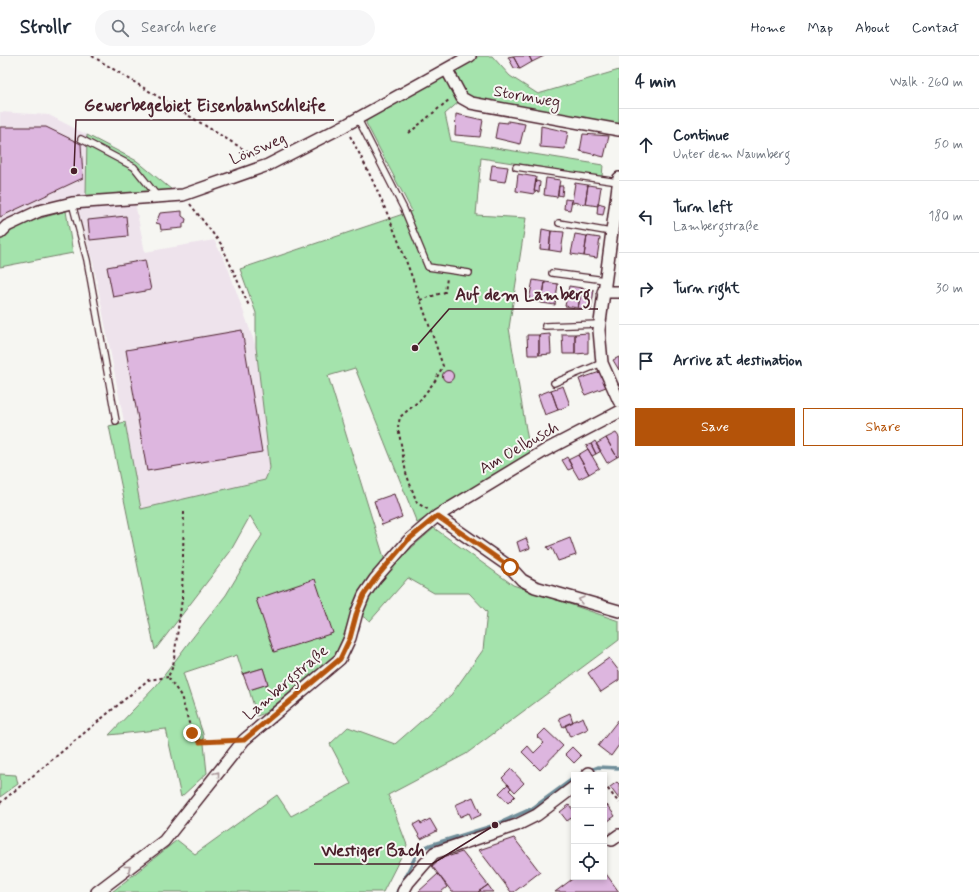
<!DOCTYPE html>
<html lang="en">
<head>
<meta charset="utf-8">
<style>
	body { margin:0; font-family:Mynerve,sans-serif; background:#f6f6f7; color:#1f2937 }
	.controls { position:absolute; right:12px; bottom:12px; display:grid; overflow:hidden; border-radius:0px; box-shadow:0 2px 6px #0003 }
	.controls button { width:36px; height:36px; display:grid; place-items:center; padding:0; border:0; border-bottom:1px solid #e0e1e3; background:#fff; color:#1f2937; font:20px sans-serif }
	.stop { position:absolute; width:12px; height:12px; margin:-9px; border:3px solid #b45309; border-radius:50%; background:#fff }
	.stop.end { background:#b45309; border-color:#fff; box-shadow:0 1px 4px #0008 }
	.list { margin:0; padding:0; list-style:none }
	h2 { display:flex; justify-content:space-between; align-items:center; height:52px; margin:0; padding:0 16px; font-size:17px }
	h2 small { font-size:13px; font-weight:400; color:#747a83 }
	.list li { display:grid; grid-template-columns:26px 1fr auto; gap:12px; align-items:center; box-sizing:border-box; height:72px; padding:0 16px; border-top:1px solid #e0e1e3 }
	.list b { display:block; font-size:15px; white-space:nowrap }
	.list p { margin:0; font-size:13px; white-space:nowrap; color:#747a83 }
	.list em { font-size:13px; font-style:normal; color:#747a83 }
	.actions { display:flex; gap:8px; padding:12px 16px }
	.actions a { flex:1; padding:9px 0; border:1px solid #b45309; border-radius:0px; text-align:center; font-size:14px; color:#b45309 }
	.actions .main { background:#b45309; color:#fff }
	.icon { flex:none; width:22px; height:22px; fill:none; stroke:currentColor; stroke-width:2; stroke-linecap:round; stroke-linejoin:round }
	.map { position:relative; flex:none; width:619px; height:836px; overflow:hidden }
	header { display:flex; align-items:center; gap:24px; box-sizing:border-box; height:56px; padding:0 20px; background:#fff; border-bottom:1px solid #e0e1e3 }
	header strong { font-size:19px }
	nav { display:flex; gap:22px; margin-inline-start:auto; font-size:14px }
	.search { width:280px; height:36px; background:#f6f6f7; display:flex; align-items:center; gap:10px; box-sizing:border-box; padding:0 14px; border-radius:22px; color:#747a83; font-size:15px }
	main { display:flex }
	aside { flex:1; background:#fff }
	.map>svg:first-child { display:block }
	.built { fill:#eee3ec }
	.green { fill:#a4e3ac; stroke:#77816c }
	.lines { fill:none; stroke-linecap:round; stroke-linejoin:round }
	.stream { stroke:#708f9b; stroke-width:3.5 }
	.building { fill:#ddb6df; stroke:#4a1f2b }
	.lane-casing { stroke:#4a1f2b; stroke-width:8 }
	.street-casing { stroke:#4a1f2b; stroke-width:14 }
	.path { stroke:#4a1f2b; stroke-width:2; stroke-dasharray:3 3; stroke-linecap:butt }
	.lane { stroke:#f6f6f2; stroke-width:5.5 }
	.street { stroke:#f6f6f2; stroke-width:11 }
	.oneway { stroke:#a99598 }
	.route { stroke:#b45309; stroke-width:5 }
	.labels { text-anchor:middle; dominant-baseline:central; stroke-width:4; stroke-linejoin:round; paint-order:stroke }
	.street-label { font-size:16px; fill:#4a1f2b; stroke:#f6f6f2 }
	.leader { fill:none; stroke:#4a1f2b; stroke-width:1.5 }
	.callout-dot { fill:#4a1f2b; stroke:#f6f6f2; stroke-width:1.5 }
	.callout-label { font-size:17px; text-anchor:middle; font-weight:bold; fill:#4a1f2b; stroke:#f6f6f2; stroke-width:4; stroke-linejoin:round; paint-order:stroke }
</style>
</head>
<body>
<header>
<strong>Strollr</strong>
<div class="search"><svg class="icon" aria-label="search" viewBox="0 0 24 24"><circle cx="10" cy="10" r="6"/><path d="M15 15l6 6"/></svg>Search here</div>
<nav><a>Home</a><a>Map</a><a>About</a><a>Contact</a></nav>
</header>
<main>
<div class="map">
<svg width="619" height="836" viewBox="0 0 619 836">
	<rect width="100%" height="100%" fill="#f6f6f2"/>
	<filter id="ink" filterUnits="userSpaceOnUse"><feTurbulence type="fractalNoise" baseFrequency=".025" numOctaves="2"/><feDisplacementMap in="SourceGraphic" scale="8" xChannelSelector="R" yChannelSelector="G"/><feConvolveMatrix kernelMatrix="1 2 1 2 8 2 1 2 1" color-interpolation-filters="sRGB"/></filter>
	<g filter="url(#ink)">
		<path class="built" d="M0,56L49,59L137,105L172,134L69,143L27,155L0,167Z
			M135,147L145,196L214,184L227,209L256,291L270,412L265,424L141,453L93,206L78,153Z"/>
		<path class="green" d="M479,0H492L510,20L538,38L619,14V71L472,44L464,39L451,15Z
			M446,17L461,44L445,58L451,85L603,109L602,121L481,102L476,159L526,162L509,272L530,397L417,467L355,312L328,320L385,505L358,538L338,596L265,657L257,660L249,634L268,628L263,612L243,618L237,599L183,617L203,678L207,717L181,741L166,673L109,679L156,630L190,585L226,539L262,479L250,460L230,496L155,594L109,370L125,366L141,453L265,424L270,412L256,291V257L240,213L412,155L366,67L368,60Z
			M87,79L137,105L172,134L86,141Z
			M66,155L73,197L0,211V184C18,166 43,162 66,155Z
			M434,472L513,529L619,565V584L466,698L388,739L407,789L383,836H112L177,784L195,798L277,739L291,760L351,728L330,688L348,671L395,688L451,639L483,594L487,556L469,537H434L408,522L370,565L362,560C373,522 406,497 434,472Z
			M0,718L16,719L18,728L0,741Z"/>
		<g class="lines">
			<path class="stream" d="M578,719L598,711L619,712
				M397,836L419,794L430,789L495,769L533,752L574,722"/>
		</g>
		<path class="building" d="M513,0L520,13L514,12L508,1Z
			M513,0H529L532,6L520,13Z
			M529,0H544L532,6Z
			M456,58L483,64L480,81L455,79Z
			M508,65L525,68L520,88L495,82L498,66L508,67Z
			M541,70L568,76L565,93L540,91Z
			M0,71H46L81,88L83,122L0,161Z
			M583,78L609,80L604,101L580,95Z
			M492,109L508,111L505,126L490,124Z
			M518,118L536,121L534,138L516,135Z
			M546,122L560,124L557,141L544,139Z
			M536,125L540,126L539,136L534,135Z
			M575,127L588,129L585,148L572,146Z
			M588,129L601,131L598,150L585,148Z
			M559,130H563L562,140L558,139Z
			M565,143L572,144L570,154L564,153Z
			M598,147L605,149L603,159L597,158Z
			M182,155V160L186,163L185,167H183V172L161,174L160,168L156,167L160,157Z
			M126,160L128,180L90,184L88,164Z
			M542,173L551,175L549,194L540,193Z
			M551,175L564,176L561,196L549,194Z
			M575,178L587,180L584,200L571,198Z
			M587,180L600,182L597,202L584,200Z
			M145,204L151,234L113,241L107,211Z
			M533,224L545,226L542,247L529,244Z
			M545,226L558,228L555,249L542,247Z
			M569,230L582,232L578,252L565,250Z
			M582,232L594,234L591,254L578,252Z
			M242,274L262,396L147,415L126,294Z
			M588,277V297L575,298V278Z
			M550,278L551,298L539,299V279Z
			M562,278H575V298H563Z
			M527,279H539V299H528Z
			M619,301V314L613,304Z
			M442.5 320a5.5 5.5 0 1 1 11 0a5.5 5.5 0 1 1-11 0Z
			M600,316L606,331L585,339L579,323Z
			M563,330L570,349L558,354L551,334Z
			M551,334L558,354L545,359L538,339Z
			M616,377L619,381V400L617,401L606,382Z
			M606,382L617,401L607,407L596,388Z
			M595,385L601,395L596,398L591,388Z
			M591,388L596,398L592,400L586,390Z
			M588,393L599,412L589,418L578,399Z
			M578,399L589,418L579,423L568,404Z
			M567,401L573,412L568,414L562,404Z
			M394,438L402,461L382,469L374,445Z
			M526,482L530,492L520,496L517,486Z
			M570,482L576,499L558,505L552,492L549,494L547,491Z
			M315,523L333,577L274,596L256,543Z
			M609,602L619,615V624L601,636L588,617Z
			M263,612L268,628L249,634L243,618Z
			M570,657L573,666L563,671L559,662Z
			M583,661L588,673L570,681L565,669Z
			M619,663V689L611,700L598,690Z
			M545,673L563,690L540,714L522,696L528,690L534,697L544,687L537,681Z
			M572,691L581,700L574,707L565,698Z
			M511,713L524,727L515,736L502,722Z
			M617,726L619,728V743L610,731Z
			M508,728L511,732L509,734L515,740L508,747L499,737Z
			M473,741L481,759L472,763L469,757L460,761L455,749Z
			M569,749L574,755V760L567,765L560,756Z
			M607,749L615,760L604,768V751Z
			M430,763L437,775L421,783L413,769L420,765L421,768Z
			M514,782L540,816L514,836H511L479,794Z
			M462,796L488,829L478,836H452L432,810L448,797L450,800Z
			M604,815L619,836H555L575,821H604Z
			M438,818L447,831L441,836H418Z
			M488,829L493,836H478Z"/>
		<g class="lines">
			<defs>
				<path id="lane" d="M358,63L404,153L428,211L469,217
					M81,83L134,111L158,141
					M516,111L618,126
					M72,147L87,204L116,365
					M559,167L611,176
					M552,217L605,224
					M545,270L599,268
					M554,327L602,307"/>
				<path id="street" d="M447,14L462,42L471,47L619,74
					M619,122L599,274L602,307L619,345
					M0,177L7,170L39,155L72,147L183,139L268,109L344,70L470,0
					M603,236H619
					M437,460L510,511L522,524L535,531L619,555
					M587,719L589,717
					M612,784L619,779
					M97,836L164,785L244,684L340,603L350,582L357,556L364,539L375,523L408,485L437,460L546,394L619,356
					M403,836L408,827L434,797L517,769L537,759L574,731"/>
			</defs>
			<use href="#lane" class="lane-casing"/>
			<use href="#street" class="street-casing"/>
			<path class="path" d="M92,0L256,101
				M409,77L450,43
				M350,80C390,153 416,231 443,310L435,325L420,344L400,361L398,371L406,417L417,447L429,454
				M190,148L221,188L249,250
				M420,244L445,236L447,222
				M184,456L182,543L173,610L168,621L181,640L192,677L200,685H228
				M604,728L619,747
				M0,747L148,624L168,621"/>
			<use href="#lane" class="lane"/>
			<use href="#street" class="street"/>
		</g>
		<defs><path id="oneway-chevron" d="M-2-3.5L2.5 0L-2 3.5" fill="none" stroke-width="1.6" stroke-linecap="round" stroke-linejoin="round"/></defs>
		<g class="oneway">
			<use href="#oneway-chevron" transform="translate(581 544) rotate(-164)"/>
			<use href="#oneway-chevron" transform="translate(217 718) rotate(-52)"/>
			<use href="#oneway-chevron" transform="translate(128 812) rotate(-38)"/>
		</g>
	</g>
	<g class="lines" filter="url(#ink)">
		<path class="route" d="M192,677L200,686L244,684L340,603L350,582L357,556L364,539L375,523L408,484L437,460L510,511"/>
	</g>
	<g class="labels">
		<g class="street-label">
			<text transform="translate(527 41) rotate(10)">Stormweg</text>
			<text transform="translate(258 93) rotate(-23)">Lönsweg</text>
			<text transform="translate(519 392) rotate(-30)">Am Oelbusch</text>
			<text transform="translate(286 627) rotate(-41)">Lambergstraße</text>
		</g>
	</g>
	<path class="leader" d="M74 115L76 64H334M415 292L449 253H598M495 769L432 808H314"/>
	<g class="callout-dot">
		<circle cx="74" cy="115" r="4"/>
		<circle cx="415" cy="292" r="4"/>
		<circle cx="495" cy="769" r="4"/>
	</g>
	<g class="callout-label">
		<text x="205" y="55">Gewerbegebiet Eisenbahnschleife</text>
		<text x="523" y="244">Auf dem Lamberg</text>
		<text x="373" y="800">Westiger Bach</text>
	</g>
</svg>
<div class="controls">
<button>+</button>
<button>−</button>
<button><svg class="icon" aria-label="locate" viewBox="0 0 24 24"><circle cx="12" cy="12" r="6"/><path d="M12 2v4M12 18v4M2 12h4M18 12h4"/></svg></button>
</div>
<div class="stop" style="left:510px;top:511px"></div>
<div class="stop end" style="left:192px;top:677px"></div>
</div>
<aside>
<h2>4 min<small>Walk · 260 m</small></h2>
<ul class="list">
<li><svg class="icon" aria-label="ahead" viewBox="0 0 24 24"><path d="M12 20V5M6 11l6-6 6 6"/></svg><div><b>Continue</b><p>Unter dem Naumberg</p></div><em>50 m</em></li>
<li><svg class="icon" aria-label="left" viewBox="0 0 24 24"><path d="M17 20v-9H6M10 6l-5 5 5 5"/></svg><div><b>Turn left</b><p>Lambergstraße</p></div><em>180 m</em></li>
<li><svg class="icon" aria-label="right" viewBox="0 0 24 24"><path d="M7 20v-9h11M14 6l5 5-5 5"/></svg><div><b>Turn right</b></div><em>30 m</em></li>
<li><svg class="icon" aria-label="arrive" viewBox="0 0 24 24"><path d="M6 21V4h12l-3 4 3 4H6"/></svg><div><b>Arrive at destination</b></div></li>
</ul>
<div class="actions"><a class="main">Save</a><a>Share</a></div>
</aside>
</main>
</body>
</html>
